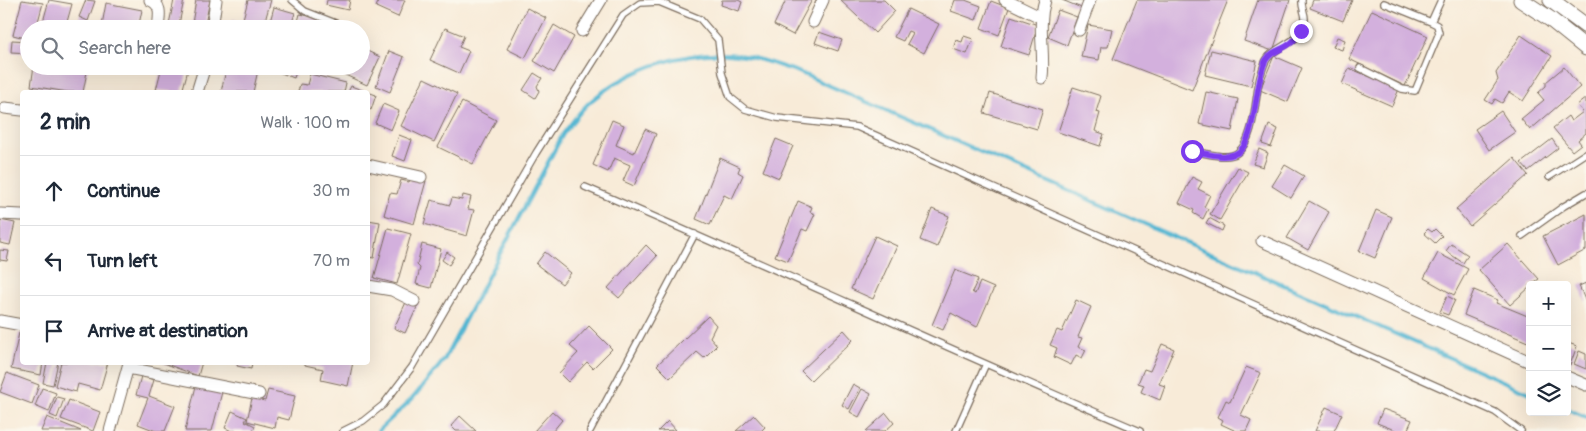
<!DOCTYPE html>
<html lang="en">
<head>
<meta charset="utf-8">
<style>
	body { margin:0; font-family:Pangolin,sans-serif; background:#f2f2f3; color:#1f2937 }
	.controls { position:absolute; right:15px; bottom:15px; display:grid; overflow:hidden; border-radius:5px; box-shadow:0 5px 20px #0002 }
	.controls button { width:45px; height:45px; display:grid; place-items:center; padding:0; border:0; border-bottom:1px solid #e0e1e3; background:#fff; color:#1f2937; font:25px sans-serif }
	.stop { position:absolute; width:15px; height:15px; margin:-11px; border:4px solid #7c3aed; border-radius:50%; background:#fff }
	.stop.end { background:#7c3aed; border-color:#fff; box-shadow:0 1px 5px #0008 }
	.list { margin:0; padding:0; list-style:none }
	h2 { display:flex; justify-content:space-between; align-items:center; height:65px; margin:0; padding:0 20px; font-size:21px }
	h2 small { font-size:16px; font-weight:400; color:#747a83 }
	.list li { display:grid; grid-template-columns:32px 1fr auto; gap:15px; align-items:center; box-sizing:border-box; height:70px; padding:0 20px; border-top:1px solid #e0e1e3 }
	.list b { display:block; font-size:19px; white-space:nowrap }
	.list em { font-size:16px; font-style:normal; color:#747a83 }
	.icon { flex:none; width:28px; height:28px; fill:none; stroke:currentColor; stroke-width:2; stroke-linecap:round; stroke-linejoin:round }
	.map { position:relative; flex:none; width:1586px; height:431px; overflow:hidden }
	.search { position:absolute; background:#fff; box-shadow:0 5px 20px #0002; left:20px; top:20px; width:350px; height:55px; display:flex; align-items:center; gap:12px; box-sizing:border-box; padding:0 18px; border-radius:28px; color:#747a83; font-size:19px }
	.panel { position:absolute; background:#fff; box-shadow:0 5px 20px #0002; left:20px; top:90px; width:350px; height:275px; border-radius:5px }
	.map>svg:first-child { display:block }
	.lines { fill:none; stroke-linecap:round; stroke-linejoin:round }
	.stream { stroke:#53b6d2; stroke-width:4 }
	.building { fill:#d3b0dd }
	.lane-casing { stroke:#7d6e5f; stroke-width:8 }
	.street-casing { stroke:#7d6e5f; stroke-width:13 }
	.secondary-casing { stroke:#7d6e5f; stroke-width:17 }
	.lane { stroke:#fff; stroke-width:5.5 }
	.street { stroke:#fff; stroke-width:11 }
	.secondary { stroke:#fff; stroke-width:15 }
	.route { stroke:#7c3aed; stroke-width:6 }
</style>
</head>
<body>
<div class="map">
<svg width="1586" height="431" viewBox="0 0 1586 431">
	<rect width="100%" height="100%" fill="#fbf7ec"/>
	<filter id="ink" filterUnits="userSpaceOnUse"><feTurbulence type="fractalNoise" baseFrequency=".02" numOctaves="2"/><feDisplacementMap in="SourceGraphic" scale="10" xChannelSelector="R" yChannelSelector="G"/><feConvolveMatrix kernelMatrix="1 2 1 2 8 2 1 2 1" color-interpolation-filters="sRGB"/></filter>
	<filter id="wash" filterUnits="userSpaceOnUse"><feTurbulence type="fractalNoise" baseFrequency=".0096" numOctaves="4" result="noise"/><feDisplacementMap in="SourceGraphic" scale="20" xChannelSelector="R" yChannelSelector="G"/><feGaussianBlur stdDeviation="1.12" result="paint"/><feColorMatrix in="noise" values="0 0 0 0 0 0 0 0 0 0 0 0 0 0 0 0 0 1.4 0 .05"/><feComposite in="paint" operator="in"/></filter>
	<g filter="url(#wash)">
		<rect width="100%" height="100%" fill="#f8ebd8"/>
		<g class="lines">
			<path class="stream" d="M1567,409L1586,417
				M378,431L413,398L444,360L563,134C572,123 580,110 591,101C631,67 692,47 744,56C762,59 779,66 796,71L1530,393"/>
		</g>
		<g id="blocks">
			<path class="building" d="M22,0L43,3L36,29H29V39L13,35Z
				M49,0L72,4L65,29H41Z
				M86,0L95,1L88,21L79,17Z
				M174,0H184L178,29H168Z
				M196,0H210L204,29H191Z
				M248,0H271L264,24L243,19Z
				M327,0H350L348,10L326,5Z
				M379,0H405L398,17L376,7Z
				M722,0H738L742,2L739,11L721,5Z
				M786,0H812L793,35L774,25Z
				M840,0H884L895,11L875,33Z
				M955,0H965L981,6L976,20L951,11Z
				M1062,0H1087L1084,9Z
				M1137,0H1228L1192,90L1113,59Z
				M1258,0H1290L1273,51L1244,41Z
				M1313,0H1352L1343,21L1310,8Z
				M991,1L1009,8L999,35L981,28Z
				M106,3L142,10L138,29H94V24L102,25Z
				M274,7L295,13L290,29H268Z
				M527,8L546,18L525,58L507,49Z
				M908,9L939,24L924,53L907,44L913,33L908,31L903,41L894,37Z
				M1058,10L1077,17L1067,45L1048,37Z
				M1372,10L1428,36L1405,86L1349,59Z
				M300,14L320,18L318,29H296Z
				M1011,16L1038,25L1029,55L1001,46Z
				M233,19L258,29H230Z
				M554,25L574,37L554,73L534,61Z
				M1088,25L1112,29L1108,47H1101L1099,60L1081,57Z
				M445,28L464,36L459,47L469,51L459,73L430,60Z
				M819,32L842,40L838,51L815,43Z
				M1521,35L1552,56L1523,101L1509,92L1502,103L1495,99L1492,104L1485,100L1498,80L1496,73Z
				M964,36L973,39L967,54L953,49L956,40L962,42Z
				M1337,37L1345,40L1342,50L1333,47Z
				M12,40L29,41V53L11,52Z
				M365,50L380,57L367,85L343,74L347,66H361V56Z
				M1211,50L1257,61L1251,86L1205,75Z
				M389,51L404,57L390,92L376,86Z
				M1274,56L1302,68L1288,102L1260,90Z
				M34,66L88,67L83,92H68L31,86Z
				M162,66H189L182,92L156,90Z
				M227,66H259L253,92H221Z
				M272,66H298L294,78L271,69Z
				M1564,67L1580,87L1530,130L1521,119L1544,100L1538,93L1546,86V82Z
				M1349,68L1399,89L1392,106L1342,84Z
				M534,73L542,78L537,86L539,91L535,98L523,90Z
				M310,74L346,83L344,92H298L300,84L307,85Z
				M424,78L457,94L434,142L401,126Z
				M351,86L376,95L371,110L368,108V92H348Z
				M1073,87L1101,96L1096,112L1100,113L1095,131L1104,134L1100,146L1058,132Z
				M1206,92L1238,99L1232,131L1199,124Z
				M990,93L1043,109L1037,129L984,113Z
				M1586,98V133L1578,140L1581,144L1572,151L1553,128L1568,116L1571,121L1583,112L1577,105Z
				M462,102L496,120L473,164L438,147Z
				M383,104L399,111L391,130L375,123Z
				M1501,111L1515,132L1489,150L1475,129Z
				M612,120L624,125L616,145L634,153L645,129L656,134L634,186L623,181L630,165L614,158L608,172L593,165Z
				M1269,125L1278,129L1271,147L1262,144Z
				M399,135L412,140L405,161L392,156Z
				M776,139L793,146L779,178L763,171Z
				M1552,139L1558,148L1528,171L1521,163Z
				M1259,149L1268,153L1263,167L1253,164Z
				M720,158L740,167L738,172L743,175L732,199L724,195L710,225L696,219Z
				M1514,158L1528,175L1470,226L1456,209Z
				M1285,165L1304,176L1291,198L1272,186Z
				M1238,167L1248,172L1220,220L1210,214Z
				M411,177L426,181L414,224L384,215L390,193L397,194L401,180L409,182Z
				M1192,177L1202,182L1198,189L1210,195L1204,207L1208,209L1203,219L1193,213L1194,210L1179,203Z
				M463,195L471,197L468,209L474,210L467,236L424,224L431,200L450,205L452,198L462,200Z
				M798,201L812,207L810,212L815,214L807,231L802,229L788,261L775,256Z
				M1309,201L1329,212L1308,250L1287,238Z
				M932,209L949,216L937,247L920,240Z
				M1376,210L1392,217L1375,258L1359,251Z
				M1586,214V250L1558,265L1543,236Z
				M1209,218L1224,226L1222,231L1206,223Z
				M0,220L15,223L10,245L0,243Z
				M368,220L380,222L374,258L368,257Z
				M388,228L411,234L397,284L374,278Z
				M1428,229L1432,232L1435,229L1442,236L1435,243L1424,233Z
				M875,236L897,246L873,299L851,289Z
				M422,244L441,249L431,288L416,284L420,268L417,265Z
				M1451,244L1468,255L1463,263L1446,251Z
				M1508,244L1539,279L1530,285V287L1510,305L1479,270Z
				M646,245L657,256L619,298L608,288Z
				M0,250L9,251L7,261L0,260Z
				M447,252L454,257L449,265L442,260Z
				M545,252L571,273L562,284L536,264Z
				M1438,253L1468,269L1454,295L1424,278Z
				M955,270L978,279L972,292L975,294L980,282L994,288L977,327L951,313L943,330L932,325Z
				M1586,283V302L1579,286Z
				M1474,290L1498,300L1496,303L1530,317V343L1464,315Z
				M1447,296L1455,300L1448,315L1440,312Z
				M408,298L419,303L405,333L394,328Z
				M1076,300L1091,307L1078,337L1082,338L1078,347L1086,350L1082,358L1076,355L1071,365L1054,357L1057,348L1050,345L1057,330L1062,332Z
				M708,316L716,325L710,337L717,345L704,358L697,352L670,378L657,365Z
				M589,326L612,349L593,368L587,362L568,382L559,373L578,353L570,346Z
				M844,330L853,340L811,381L801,371Z
				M19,333L22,334V362H43L41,375L11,369Z
				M1568,343L1577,346L1570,365L1567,364Z
				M1162,344L1174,349L1159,384L1165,386L1160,400L1141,392L1144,385L1138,383L1144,369L1150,371Z
				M1579,351L1586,354V369L1574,364Z
				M47,362H58L53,385L43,383Z
				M61,362H108L100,390L78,384L76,392L55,386Z
				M161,362H202L198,376Z
				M238,362H252L251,369L237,366Z
				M305,362H353L348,386L321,380L323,369L305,365Z
				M1246,367L1261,373L1241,415L1251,420L1246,431H1236L1221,424L1223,420L1218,417L1226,400L1230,402Z
				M7,373L39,385L32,404L0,392Z
				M141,376L154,380L149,396L175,406L165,431H156L138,424L148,398L136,395Z
				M853,384L860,388L849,409L842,405Z
				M196,386L222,392L212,431H185Z
				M42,388L56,393L49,412L35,406Z
				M862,389L871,394L859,417L850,412Z
				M268,390L295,396L289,420L277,417L275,428L247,421L252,398L265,401Z
				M57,397L64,399L57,418L50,415Z
				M69,400L100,412L93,431L61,419Z
				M1326,407L1342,414L1334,431H1315Z
				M1383,409L1412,420L1407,431H1397L1377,423Z
				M232,411L247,418L245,421L255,426L253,431H232L225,428Z
				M552,411L562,420L553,431H534Z
				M886,413L894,423L885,431H866Z
				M754,415L765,427L761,431H736Z
				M460,416L476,431H456L451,426Z
				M47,417L81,431H41Z
				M668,421L676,430L658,431Z"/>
		</g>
	</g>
	<g filter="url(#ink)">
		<use href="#blocks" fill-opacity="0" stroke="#7d6e5f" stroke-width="1"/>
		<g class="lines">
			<defs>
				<path id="lane" d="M292,0L305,11L343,26
					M1384,3L1431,22L1441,0
					M1360,68L1402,89L1415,91L1439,33L1437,25L1431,22
					M1192,151C1205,153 1227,160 1237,153C1255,140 1255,97 1260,77C1262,71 1264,63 1267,59C1278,43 1304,43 1305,19C1305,12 1301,7 1302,0
					M1549,177L1586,153
					M585,187C771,266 954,352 1140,431
					M1522,236L1564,206L1586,193
					M343,431L363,421L383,405L412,367L536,153L623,15L640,3L659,2L700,19L718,40L722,73L730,97L745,109L777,118L857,127L1495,412L1521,431
					M590,431L695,234
					M956,431L985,366"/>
				<path id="street" d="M150,0C163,5 159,17 158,29
					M1005,0L1040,17
					M813,22L823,0
					M212,29L216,0
					M1079,30L1090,0
					M582,31L601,0
					M1042,78C1045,51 1037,26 1045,0
					M197,92L205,66
					M5,108L22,110
					M368,165L421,177
					M0,214L22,215
					M1262,241L1530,362
					M368,286L392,290L414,301
					M0,321L22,325
					M128,368L259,394
					M1567,377L1586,385
					M110,431L129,363"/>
				<path id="secondary" d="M1521,0L1550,19L1586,48
					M1551,0L1586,26"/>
			</defs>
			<use href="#lane" class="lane-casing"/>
			<use href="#street" class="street-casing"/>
			<use href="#secondary" class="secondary-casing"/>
			<use href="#lane" class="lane"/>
			<use href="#street" class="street"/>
			<use href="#secondary" class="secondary"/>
		</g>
	</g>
	<g class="lines" filter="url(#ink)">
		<path class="route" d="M1192,151C1205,153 1223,159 1235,154C1257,146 1254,81 1266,60C1272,50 1283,50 1291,43C1295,40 1298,35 1301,31"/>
	</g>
</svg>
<div class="controls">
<button>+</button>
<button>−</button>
<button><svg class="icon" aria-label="layers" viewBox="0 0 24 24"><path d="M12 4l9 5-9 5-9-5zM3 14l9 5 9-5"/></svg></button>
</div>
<div class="stop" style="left:1192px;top:151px"></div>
<div class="stop end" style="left:1301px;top:31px"></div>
<div class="search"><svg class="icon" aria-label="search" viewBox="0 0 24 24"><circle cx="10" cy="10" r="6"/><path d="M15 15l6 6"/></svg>Search here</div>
<section class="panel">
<h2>2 min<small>Walk · 100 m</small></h2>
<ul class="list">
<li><svg class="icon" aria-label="ahead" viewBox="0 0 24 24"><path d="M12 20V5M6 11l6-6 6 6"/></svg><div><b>Continue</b></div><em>30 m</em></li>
<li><svg class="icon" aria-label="left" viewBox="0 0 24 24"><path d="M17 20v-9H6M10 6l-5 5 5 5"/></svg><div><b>Turn left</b></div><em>70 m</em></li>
<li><svg class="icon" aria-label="arrive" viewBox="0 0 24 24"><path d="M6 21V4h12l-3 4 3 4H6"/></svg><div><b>Arrive at destination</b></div></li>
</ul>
</section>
</div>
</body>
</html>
